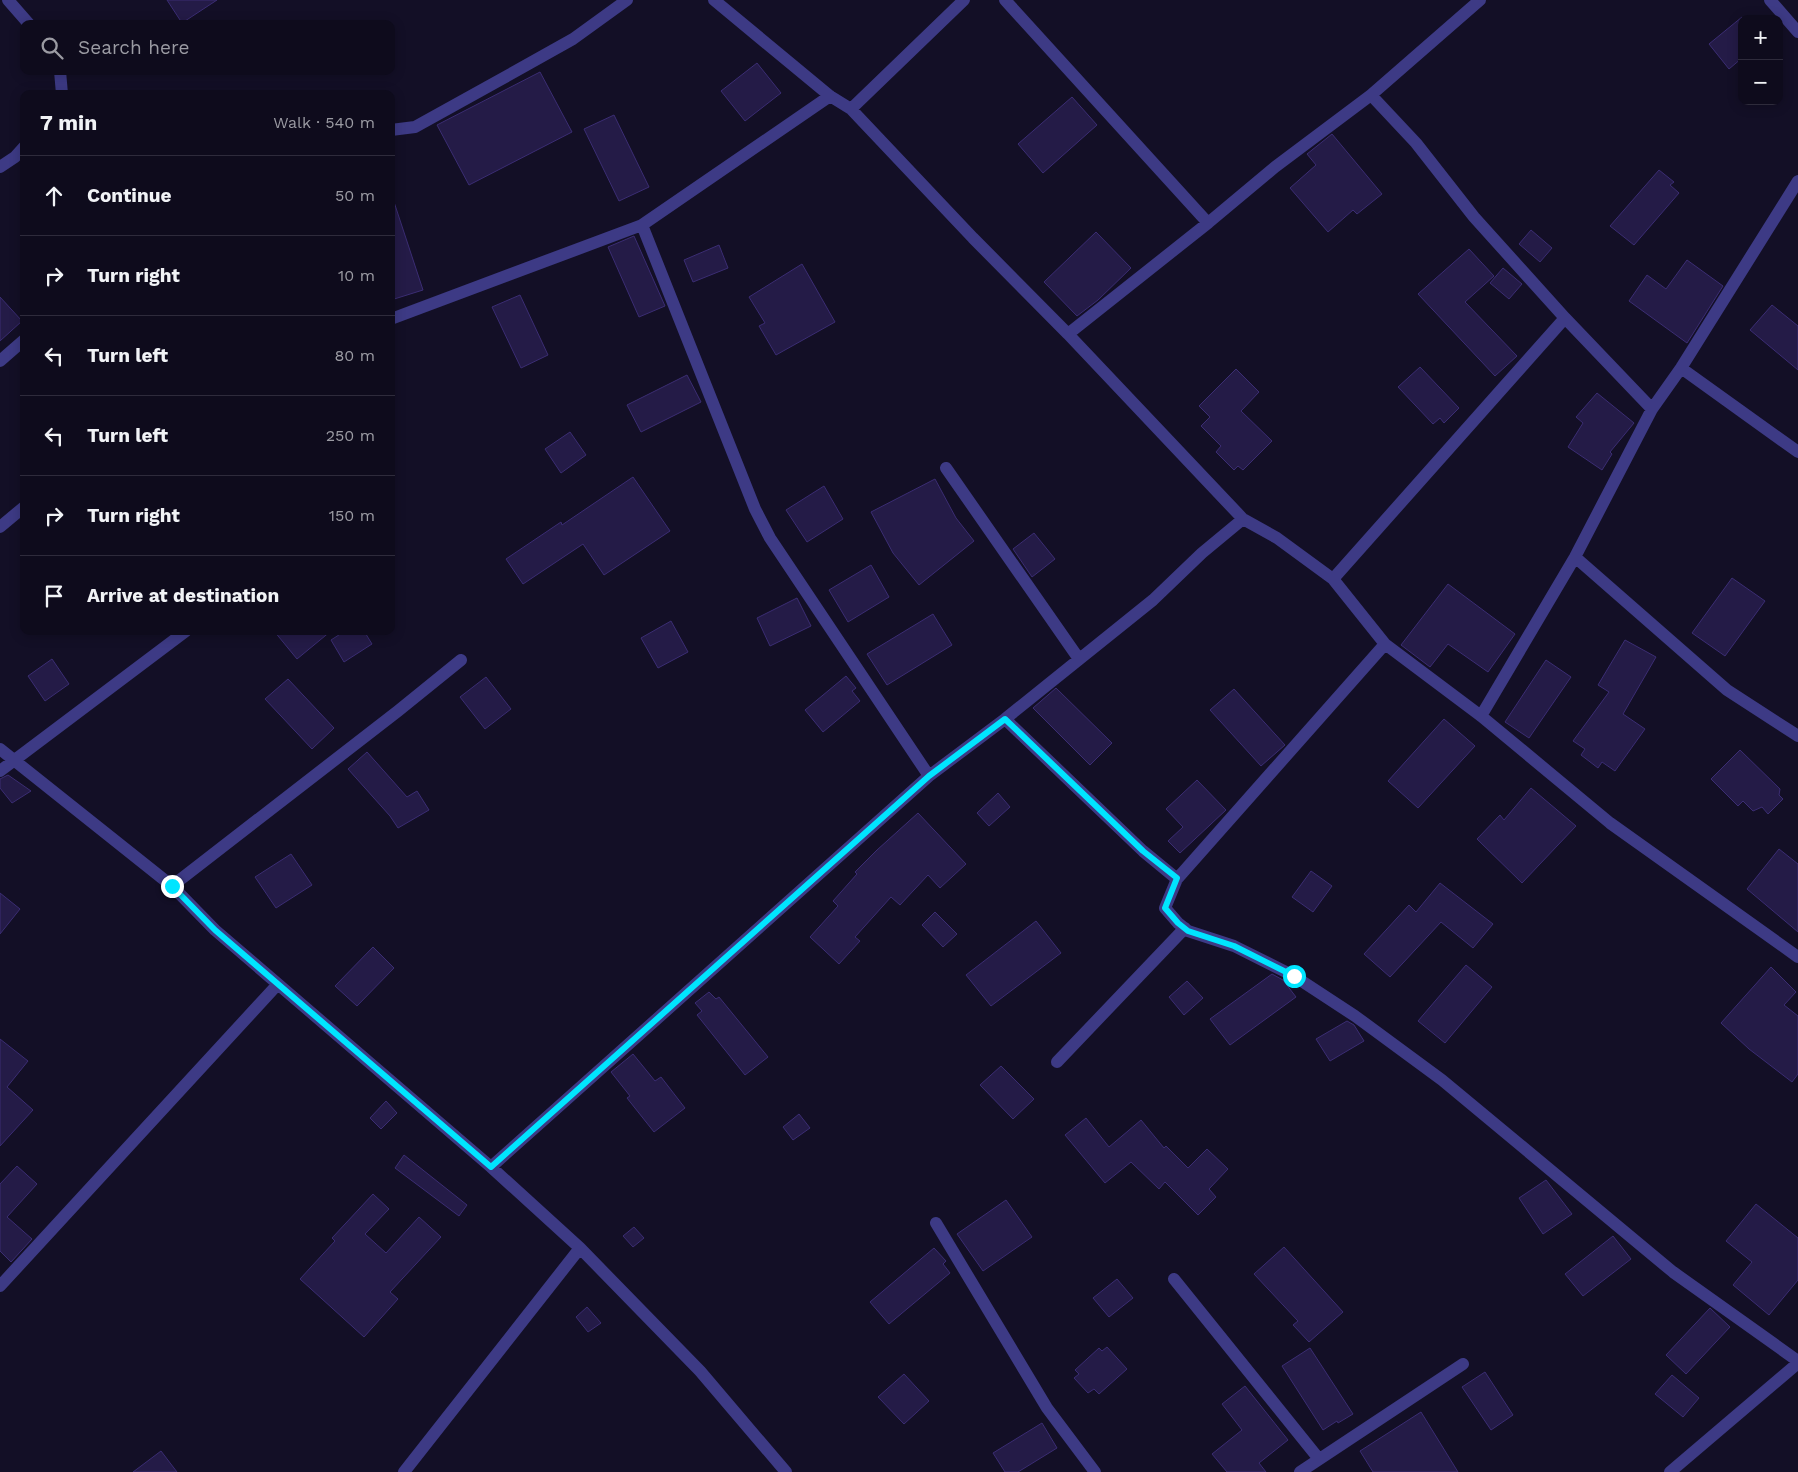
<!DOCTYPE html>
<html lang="en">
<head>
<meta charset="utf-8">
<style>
	body { margin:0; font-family:"Work Sans",sans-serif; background:#171425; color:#f1f3f6 }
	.controls { position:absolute; right:15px; top:15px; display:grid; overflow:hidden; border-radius:10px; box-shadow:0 2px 12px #0003 }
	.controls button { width:45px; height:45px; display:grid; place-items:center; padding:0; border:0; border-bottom:1px solid #2e2b3b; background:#0e0b1c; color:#f1f3f6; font:25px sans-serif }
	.stop { position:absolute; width:15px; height:15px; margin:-11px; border:4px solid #00e5ff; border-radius:50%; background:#fff }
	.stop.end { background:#00e5ff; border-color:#fff; box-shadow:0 1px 5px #0008 }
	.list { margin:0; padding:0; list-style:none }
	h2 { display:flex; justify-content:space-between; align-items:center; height:65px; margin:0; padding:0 20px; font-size:21px }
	h2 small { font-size:16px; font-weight:400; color:#9b9ba3 }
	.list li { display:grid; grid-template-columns:32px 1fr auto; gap:15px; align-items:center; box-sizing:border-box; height:80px; padding:0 20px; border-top:1px solid #2e2b3b }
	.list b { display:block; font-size:19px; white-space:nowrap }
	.list em { font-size:16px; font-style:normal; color:#9b9ba3 }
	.icon { flex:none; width:28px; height:28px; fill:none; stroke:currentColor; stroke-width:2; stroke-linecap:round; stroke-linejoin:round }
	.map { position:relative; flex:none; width:1798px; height:1472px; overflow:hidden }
	.search { position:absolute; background:#0e0b1c; box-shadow:0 2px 12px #0003; left:20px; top:20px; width:375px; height:55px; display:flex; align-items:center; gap:12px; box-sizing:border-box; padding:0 18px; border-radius:10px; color:#9b9ba3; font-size:19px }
	.panel { position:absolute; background:#0e0b1c; box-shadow:0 2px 12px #0003; left:20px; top:90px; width:375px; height:545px; border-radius:10px }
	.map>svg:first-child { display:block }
	.building { fill:#241b47; stroke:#3b2d73 }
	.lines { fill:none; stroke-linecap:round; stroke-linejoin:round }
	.minor { stroke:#3d3a85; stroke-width:12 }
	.route { stroke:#00e5ff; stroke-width:6 }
</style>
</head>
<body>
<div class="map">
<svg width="1798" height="1472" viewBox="0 0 1798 1472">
	<rect width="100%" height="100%" fill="#130f26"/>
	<path class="building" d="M167,0H217L182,23Z
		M1742,17V58L1729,69L1709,44Z
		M757,63L781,93L745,121L721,91Z
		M540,72L572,132L469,185L437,125Z
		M1072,97L1097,125L1043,173L1018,144Z
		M614,115L649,187L619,201L584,129Z
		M1332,134L1382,194L1357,214L1353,210L1328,232L1290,188L1316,165L1307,154Z
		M1659,170L1674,182L1670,185L1679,193L1634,245L1610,226Z
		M391,202H394L423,290L391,300Z
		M1531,230L1552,248L1540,262L1519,244Z
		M1096,232L1131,268L1098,300L1077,316L1044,282Z
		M634,236L665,306L639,317L608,247Z
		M719,245L728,268L693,282L684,260Z
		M1469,249L1494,276L1465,302L1517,356L1495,376L1418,294Z
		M1687,260L1723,286L1687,343L1629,301L1647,275L1666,289Z
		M802,264L835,322L776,355L759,326L765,323L749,297Z
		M1503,268L1522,284L1509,299L1490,283Z
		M520,295L548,355L521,368L492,307Z
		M0,297L22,321L0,341Z
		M1772,305L1798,326V370L1750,330Z
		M1420,367L1459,408L1444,423L1440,418L1433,424L1398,387Z
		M1236,369L1259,392L1241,411L1272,441L1243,470L1238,466L1234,470L1216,452L1221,446L1201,426L1210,417L1199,406Z
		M687,375L701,402L641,432L627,405Z
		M1597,393L1634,423L1610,452L1612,454L1602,470L1568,447L1583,423L1576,417Z
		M570,432L586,455L561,473L545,449Z
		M633,477L670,531L604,575L583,544L523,584L506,559L561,522L562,525Z
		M935,479L956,518L974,541L919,585L893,553L871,512Z
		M824,486L843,519L807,542L786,510Z
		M1034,533L1055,559L1032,577L1013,549Z
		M871,565L889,597L848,622L829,590Z
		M1732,578L1765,601L1725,656L1692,633Z
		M1448,584L1515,634L1488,672L1448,644L1430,667L1401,645Z
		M797,598L811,626L770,646L757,618Z
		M933,614L952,645L887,685L867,654Z
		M671,621L688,652L658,668L641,638Z
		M274,631H331L297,659Z
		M345,631H364L372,644L344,662L331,640Z
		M1625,640L1656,657L1623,714L1645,729L1615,771L1602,762L1598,768L1581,755L1585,749L1573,741L1609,692L1598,685Z
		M52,659L69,684L45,701L28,676Z
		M1546,660L1571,677L1529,738L1505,722Z
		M846,676L856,688L852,691L860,701L823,732L805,710Z
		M486,677L511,709L485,729L460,697Z
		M288,679L334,728L312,749L265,699Z
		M1056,688L1112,743L1090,765L1033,708Z
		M1234,689L1285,745L1261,766L1210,710Z
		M1444,719L1475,746L1418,808L1388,781Z
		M1740,750L1780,789L1779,795L1783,799L1768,814L1762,807L1753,811L1743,801L1738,806L1711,779Z
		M367,752L407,797L417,791L429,810L398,828L390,816L348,769Z
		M8,775L31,791L12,803L0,788V779Z
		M1197,780L1226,810L1180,853L1168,841L1183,827L1166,809Z
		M1531,788L1576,826L1522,883L1477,839L1500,815L1504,820Z
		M998,793L1010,807L989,826L977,813Z
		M918,813L966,864L940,888L928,875L900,905L891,897L855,937L860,941L839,964L810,937L838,906L833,901L857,874L855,872L877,850Z
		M1779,849L1798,864V932L1747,889Z
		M291,854L312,885L276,908L255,877Z
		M1311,871L1332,886L1313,912L1292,897Z
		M1440,883L1493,924L1473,948L1441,922L1390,977L1364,954L1409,905L1416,912Z
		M0,893L20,909L0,934Z
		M935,912L957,934L943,947L922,925Z
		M1036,921L1061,953L991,1006L966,975Z
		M373,947L394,968L357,1006L335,986Z
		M1466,965L1492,987L1445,1043L1418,1021Z
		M1771,967L1796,992L1784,1005L1798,1016V1074L1792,1082L1749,1049L1721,1023Z
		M1272,974L1283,980L1296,997L1230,1045L1210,1019Z
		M1187,981L1203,998L1184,1015L1169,997Z
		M709,992L716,999L719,997L768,1057L745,1075L697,1015L702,1011L695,1003Z
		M1347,1021L1354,1025L1364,1041L1330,1061L1316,1039Z
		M0,1039L28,1061L7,1087L33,1110L0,1146Z
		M633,1054L655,1081L661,1077L685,1108L654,1132L627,1098L630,1096L611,1072Z
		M1001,1066L1034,1099L1013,1119L980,1085Z
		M386,1101L397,1113L381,1129L370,1118Z
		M799,1114L810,1128L793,1140L783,1127Z
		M1086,1118L1109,1147L1141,1120L1164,1148L1166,1146L1188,1168L1207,1149L1228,1169L1209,1189L1216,1197L1198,1215L1165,1182L1159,1189L1131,1162L1105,1183L1065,1135Z
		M404,1155L467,1205L459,1216L395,1168Z
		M17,1166L37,1184L7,1217L32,1239L11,1262L0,1251V1184Z
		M1546,1180L1572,1214L1543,1234L1519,1198Z
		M373,1194L389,1209L365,1234L386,1253L419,1217L441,1237L390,1292L398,1299L364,1337L300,1279L335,1241L332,1238Z
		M1006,1200L1032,1237L983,1271L957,1234Z
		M1756,1204L1798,1238V1280L1769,1315L1733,1285L1752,1262L1726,1241Z
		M634,1227L644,1238L633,1247L623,1236Z
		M1613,1236L1631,1259L1583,1296L1565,1274Z
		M1284,1247L1343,1312L1309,1342L1293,1325L1298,1321L1254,1274Z
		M934,1248L946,1261L943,1264L950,1273L889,1324L870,1302Z
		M1117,1279L1133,1298L1109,1317L1093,1298Z
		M587,1307L601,1323L588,1332L576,1317Z
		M1710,1308L1730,1327L1686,1374L1666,1355Z
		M1107,1347L1127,1369L1099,1394L1094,1389L1088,1393L1074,1378L1079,1374L1075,1370L1099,1348L1102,1351Z
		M1310,1348L1353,1414L1338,1423L1337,1421L1323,1430L1282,1366Z
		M1485,1372L1513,1415L1491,1430L1462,1387Z
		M904,1374L929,1401L904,1424L878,1397Z
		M1672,1375L1699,1398L1683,1417L1655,1394Z
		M1245,1386L1288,1440L1259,1463L1266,1472H1227L1212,1454L1242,1430L1222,1404Z
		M1421,1412L1458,1472H1373L1360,1451Z
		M1042,1423L1057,1448L1018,1472H1005L993,1453Z
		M161,1451L177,1472H133Z"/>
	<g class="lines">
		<path class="minor" d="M8,0L29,24
			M714,0L830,96L851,109L973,238L1068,334L1243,519L1277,538L1333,579L1385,644L1481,716L1610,823L1798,957
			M1005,0L1208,223
			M1770,0L1798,32
			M60,71L62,94
			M1371,95L1416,143L1474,217L1565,318
			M851,109L964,0
			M391,130L415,127L498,81L573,39L627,0
			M0,167L15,157L24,147
			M642,225L755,509L770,538L929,776
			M391,319L642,225L830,96
			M1068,334L1208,223L1275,167L1371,95L1480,0
			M0,361L24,340
			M1681,368L1798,452
			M946,468L1079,659
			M0,527L24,507
			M1575,557L1727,690L1798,736
			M1333,579L1565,318L1652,409
			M1481,716L1575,557L1652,409L1681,368L1798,181
			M1005,719L1143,851L1177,879L1165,908L1178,923L1188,931L1234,946L1294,976L1355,1016L1442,1080L1673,1272L1798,1361
			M0,749L172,886L215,930L491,1167L580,1248L700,1371L786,1472
			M0,771L186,631
			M1177,879L1385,644
			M172,886L398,711L461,660
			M1057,1062L1185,928
			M491,1167L929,776L1005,719L1153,600L1202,553L1243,519
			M936,1223L1047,1408L1095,1472
			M1174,1279L1319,1459
			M0,1286L278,984
			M404,1472L580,1248
			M1300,1472L1463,1364
			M1670,1472L1798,1363"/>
	</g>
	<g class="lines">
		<path class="route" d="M172,886L215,930L491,1167L929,776L1005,719L1143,851L1177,878L1165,908L1178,923L1188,931L1234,946L1294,976"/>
	</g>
</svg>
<div class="controls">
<button>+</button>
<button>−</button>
</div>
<div class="stop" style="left:1294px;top:976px"></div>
<div class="stop end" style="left:172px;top:886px"></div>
<div class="search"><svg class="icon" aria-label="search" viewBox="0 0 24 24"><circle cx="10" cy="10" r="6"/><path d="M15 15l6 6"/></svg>Search here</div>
<section class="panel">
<h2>7 min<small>Walk · 540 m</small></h2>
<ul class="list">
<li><svg class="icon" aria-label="ahead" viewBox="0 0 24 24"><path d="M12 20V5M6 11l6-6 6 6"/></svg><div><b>Continue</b></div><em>50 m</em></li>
<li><svg class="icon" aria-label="right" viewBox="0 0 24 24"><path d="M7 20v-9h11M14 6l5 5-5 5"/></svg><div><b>Turn right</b></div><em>10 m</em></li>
<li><svg class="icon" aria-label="left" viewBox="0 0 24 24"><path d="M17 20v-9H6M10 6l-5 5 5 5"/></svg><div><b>Turn left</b></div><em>80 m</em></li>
<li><svg class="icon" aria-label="left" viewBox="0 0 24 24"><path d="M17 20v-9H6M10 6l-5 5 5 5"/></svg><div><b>Turn left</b></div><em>250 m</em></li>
<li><svg class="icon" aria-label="right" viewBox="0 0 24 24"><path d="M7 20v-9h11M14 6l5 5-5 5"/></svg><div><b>Turn right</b></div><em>150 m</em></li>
<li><svg class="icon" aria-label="arrive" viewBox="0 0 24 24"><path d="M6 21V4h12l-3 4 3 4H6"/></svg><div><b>Arrive at destination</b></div></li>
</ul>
</section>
</div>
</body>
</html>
